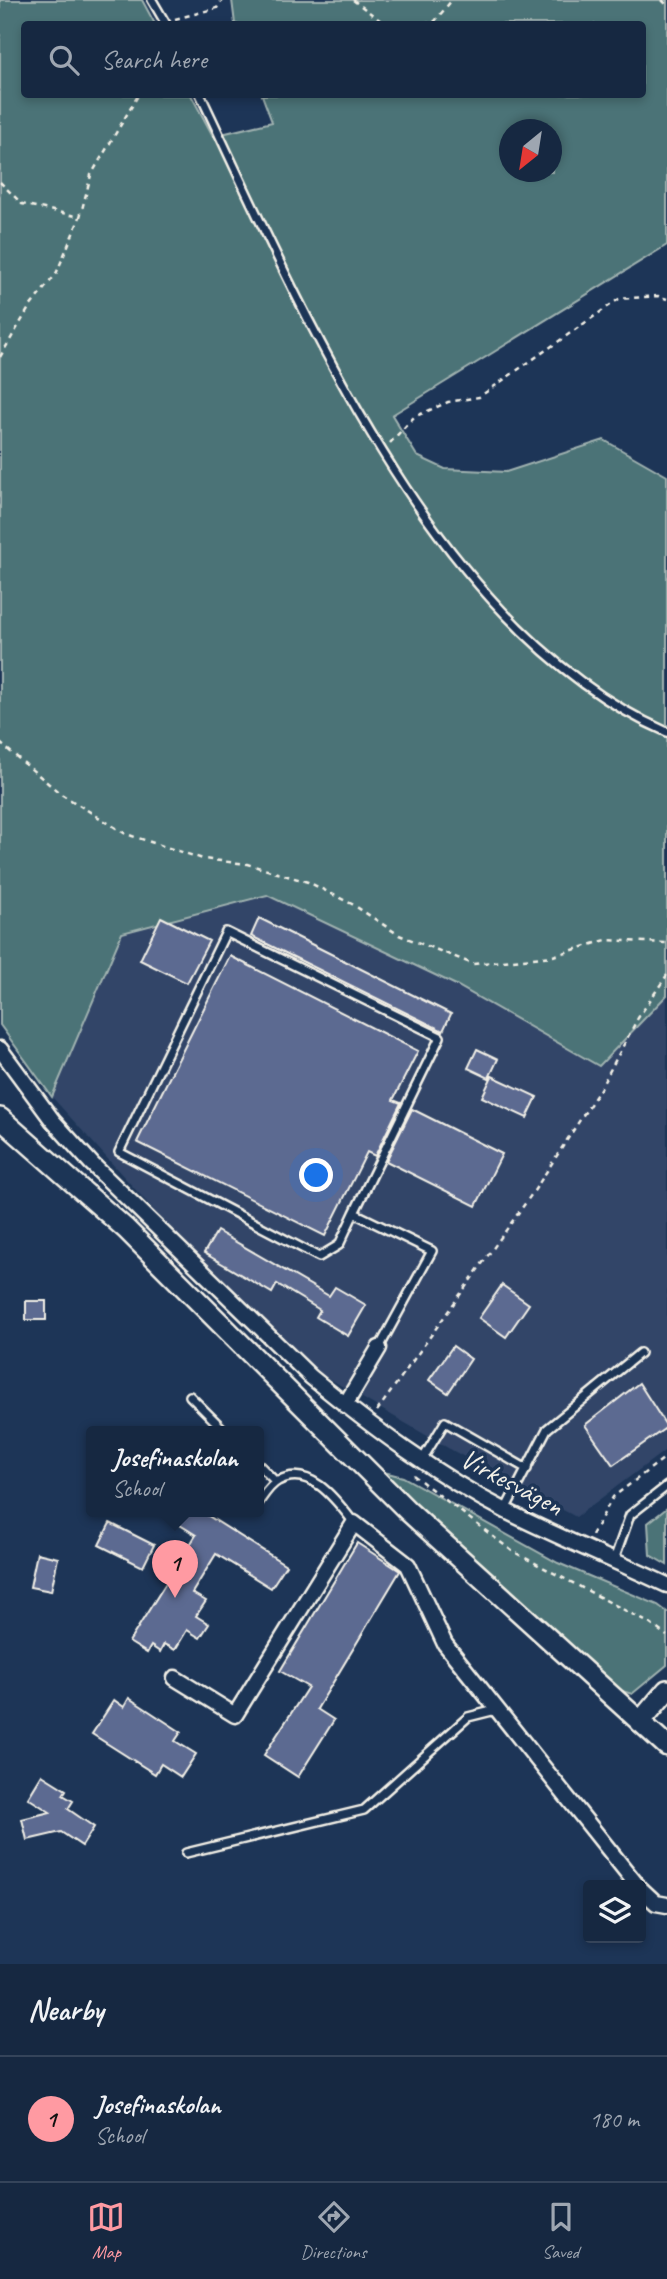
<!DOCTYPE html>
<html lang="en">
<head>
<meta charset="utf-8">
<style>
	body { margin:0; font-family:Caveat,sans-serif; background:#1f3048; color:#f1f3f6 }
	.controls { position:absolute; right:21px; bottom:21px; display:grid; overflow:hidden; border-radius:7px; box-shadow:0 4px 10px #0003 }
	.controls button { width:63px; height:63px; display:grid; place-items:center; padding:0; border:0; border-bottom:2px solid #35445a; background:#162841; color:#f1f3f6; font:35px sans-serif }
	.compass { position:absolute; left:499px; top:119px; width:63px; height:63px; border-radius:50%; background:#162841; box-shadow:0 4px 10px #0003; rotate:210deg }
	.you { position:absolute; left:317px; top:1176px; width:24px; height:24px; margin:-18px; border:5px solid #fff; border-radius:50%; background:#1a73e8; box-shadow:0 0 0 10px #1a73e833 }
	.badge { display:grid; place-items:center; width:46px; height:46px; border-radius:50%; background:#ff9aa2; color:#111; font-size:23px; font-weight:700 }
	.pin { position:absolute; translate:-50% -58px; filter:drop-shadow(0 2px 4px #0008) }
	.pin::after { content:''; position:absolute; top:37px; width:24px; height:21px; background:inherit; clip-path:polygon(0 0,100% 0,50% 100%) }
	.popup { position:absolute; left:86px; top:1426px; width:178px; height:91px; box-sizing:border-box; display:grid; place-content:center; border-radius:7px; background:#162841; filter:drop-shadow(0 2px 5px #0005); font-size:23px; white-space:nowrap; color:#9ea6b1 }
	.popup b { font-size:26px; color:#f1f3f6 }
	.popup::after { content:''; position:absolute; left:50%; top:100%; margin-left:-14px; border:14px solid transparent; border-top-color:#162841 }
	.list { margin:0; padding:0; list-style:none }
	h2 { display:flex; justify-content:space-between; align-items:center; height:91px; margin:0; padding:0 28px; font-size:30px }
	h2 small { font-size:23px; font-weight:400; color:#9ea6b1 }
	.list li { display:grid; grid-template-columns:46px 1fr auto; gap:21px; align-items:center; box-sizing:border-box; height:126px; padding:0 28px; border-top:2px solid #35445a }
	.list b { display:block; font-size:26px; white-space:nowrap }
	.list p { margin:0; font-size:23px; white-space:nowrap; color:#9ea6b1 }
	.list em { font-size:23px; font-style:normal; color:#9ea6b1 }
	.icon { flex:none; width:38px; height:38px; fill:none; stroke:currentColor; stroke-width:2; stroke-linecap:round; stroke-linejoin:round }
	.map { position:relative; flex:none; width:667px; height:1964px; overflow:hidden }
	.search { position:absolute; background:#162841; box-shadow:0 4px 10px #0003; left:21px; right:21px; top:21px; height:77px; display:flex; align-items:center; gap:18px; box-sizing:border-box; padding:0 24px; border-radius:7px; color:#9ea6b1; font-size:26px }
	.sheet { height:217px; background:#162841 }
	nav { display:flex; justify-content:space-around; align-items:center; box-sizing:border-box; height:98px; border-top:2px solid #35445a; background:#162841; font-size:19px; color:#9ea6b1 }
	nav a { display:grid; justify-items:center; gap:4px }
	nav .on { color:#ff9aa2 }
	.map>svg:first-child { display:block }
	.built { fill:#304568 }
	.green { fill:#4c7377; stroke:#a0b2b0; stroke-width:2; fill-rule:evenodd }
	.building { fill:#5c6a91; stroke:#f4f1e8; stroke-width:2 }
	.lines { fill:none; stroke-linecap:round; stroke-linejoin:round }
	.lane-casing { stroke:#f4f1e8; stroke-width:12 }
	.street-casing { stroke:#f4f1e8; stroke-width:19 }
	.secondary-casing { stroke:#f4f1e8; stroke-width:24 }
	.path { stroke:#f4f1e8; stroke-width:2.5; stroke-dasharray:5 5; stroke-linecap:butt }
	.lane { stroke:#1d3557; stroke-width:7 }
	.street { stroke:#1d3557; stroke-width:14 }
	.secondary { stroke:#1d3557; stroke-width:19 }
	.labels { text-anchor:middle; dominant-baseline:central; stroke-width:7; stroke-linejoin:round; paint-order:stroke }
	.street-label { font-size:28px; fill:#f4f1e8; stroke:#1d3557 }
</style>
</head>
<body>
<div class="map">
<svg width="667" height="1964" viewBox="0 0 667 1964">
	<rect width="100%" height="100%" fill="#1d3557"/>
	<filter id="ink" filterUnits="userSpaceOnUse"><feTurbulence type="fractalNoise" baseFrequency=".0143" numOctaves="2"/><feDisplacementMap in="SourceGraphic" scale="14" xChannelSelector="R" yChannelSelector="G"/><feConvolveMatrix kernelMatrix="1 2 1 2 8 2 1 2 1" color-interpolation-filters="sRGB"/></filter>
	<g filter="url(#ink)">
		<path class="built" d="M267,895L456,985L598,1066L667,995V1449L576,1517L448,1448L321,1374L197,1258L52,1097L122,933Z"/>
		<path class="green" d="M0,0H142L155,24H24V94L191,95L213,136L272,122L262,95L642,94V24H235L232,0H667V245L392,415L417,456L445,469L506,472L604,440L667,476V995L599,1066L456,985L267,895L122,933L52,1097L0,1025ZM510,130H552V172H510Z
			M376,1470L403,1477L558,1563L658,1605L667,1612V1665L632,1694L619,1690Z
			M667,1508V1565L650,1555L648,1523Z"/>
		<path class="building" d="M161,917L209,941L187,983L140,960Z
			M259,918L451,1014L443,1031L251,936Z
			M230,956L418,1051L393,1100L401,1103L375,1156L367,1152L325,1236L137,1142Z
			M477,1049L498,1059L489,1078L468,1068Z
			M492,1076L537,1097L527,1118L482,1097Z
			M412,1109L502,1154L476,1206L386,1161Z
			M217,1231L329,1296L335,1287L366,1305L348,1336L316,1317L320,1310L277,1284L272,1293L204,1253Z
			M502,1285L529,1304L506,1337L479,1318Z
			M26,1301H46V1320H26Z
			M453,1346L471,1359L448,1393L429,1380Z
			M639,1383L667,1427L613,1465L585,1425Z
			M159,1512H202L286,1565L271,1588L216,1554L192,1593L206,1601L196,1616L209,1624L200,1638L187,1630L175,1650L164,1644L160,1652L151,1646L147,1653L129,1642L196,1535Z
			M110,1523L154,1545L143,1567L99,1545Z
			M357,1543L400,1571L317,1709L334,1720L298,1777L264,1755L308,1687L280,1671Z
			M37,1553L58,1558L51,1591L30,1587Z
			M129,1698L181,1732L175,1741L196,1754L181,1777L161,1764L155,1774L92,1734L114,1700L124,1707Z
			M42,1775L66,1790L63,1795L73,1801L68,1809L94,1827L82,1846L61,1832L27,1840L22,1819L50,1812L28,1798Z"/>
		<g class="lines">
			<defs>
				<path id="lane" d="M152,0L166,24
					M200,94C303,310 435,631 667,732
					M354,1213L339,1245L319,1257L119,1152L226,932L440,1037L354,1213L432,1251L379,1348
					M190,1396L226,1432
					M422,1460L445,1422L527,1469
					M259,1465L276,1482
					M259,1502C264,1495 270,1485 278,1481C310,1463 337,1501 354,1523
					M505,1510L547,1429L640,1353
					M614,1560L630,1515L667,1486
					M186,1853L364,1810L468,1717L496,1710"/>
				<path id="street" d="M0,1049L53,1121L92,1164L311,1377C372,1427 436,1475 506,1511C558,1537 614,1560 667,1585
					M345,1405L379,1348
					M175,1678L235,1715L354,1523L408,1565L445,1644L637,1885
					M641,1889L656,1903L667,1905"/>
				<path id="secondary" d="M0,1118L126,1229L408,1511L667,1746
					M640,1722L667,1690"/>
			</defs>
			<use href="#lane" class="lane-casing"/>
			<use href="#street" class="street-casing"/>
			<use href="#secondary" class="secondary-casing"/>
			<path class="path" d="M353,0L385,24
				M662,0L667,5
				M175,19L217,8L222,0
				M424,24L435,21L452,0
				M0,182L22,204L80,217L91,175L139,94
				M0,357L29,308L56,274L80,217
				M390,443L414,417L448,402L479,397L619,299L658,296L667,299
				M0,743L61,794L126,834L203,859L247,864L308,882L352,904L399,935L473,964L553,956L606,940L667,943
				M377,1411L534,1191L600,1089L638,1018L667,975
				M413,1475L512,1551L649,1623L667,1636
				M592,1535L613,1497L667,1456"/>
			<use href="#lane" class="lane"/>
			<use href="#street" class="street"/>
			<use href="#secondary" class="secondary"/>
		</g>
	</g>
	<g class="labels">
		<g class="street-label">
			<text transform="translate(512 1482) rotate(28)">Virkesvägen</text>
		</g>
	</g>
</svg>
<div class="controls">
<button><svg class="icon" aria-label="layers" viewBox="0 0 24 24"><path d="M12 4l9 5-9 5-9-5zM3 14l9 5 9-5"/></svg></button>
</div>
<svg class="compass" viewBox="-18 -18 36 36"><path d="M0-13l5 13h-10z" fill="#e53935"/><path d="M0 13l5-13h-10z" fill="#9ea6b1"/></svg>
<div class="you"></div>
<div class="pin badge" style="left:175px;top:1598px">1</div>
<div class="popup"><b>Josefinaskolan</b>School</div>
<div class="search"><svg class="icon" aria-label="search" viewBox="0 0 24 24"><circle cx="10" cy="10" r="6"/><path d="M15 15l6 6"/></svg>Search here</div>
</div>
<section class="sheet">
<h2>Nearby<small></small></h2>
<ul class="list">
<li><span class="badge">1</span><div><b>Josefinaskolan</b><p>School</p></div><em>180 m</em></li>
</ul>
</section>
<nav>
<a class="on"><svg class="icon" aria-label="map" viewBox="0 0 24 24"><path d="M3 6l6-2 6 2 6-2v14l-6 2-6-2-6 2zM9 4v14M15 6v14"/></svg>Map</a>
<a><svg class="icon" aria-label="directions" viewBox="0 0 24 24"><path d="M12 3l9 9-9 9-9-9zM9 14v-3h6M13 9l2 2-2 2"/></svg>Directions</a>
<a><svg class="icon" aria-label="saved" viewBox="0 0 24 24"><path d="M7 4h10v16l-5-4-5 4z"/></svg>Saved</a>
</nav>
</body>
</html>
